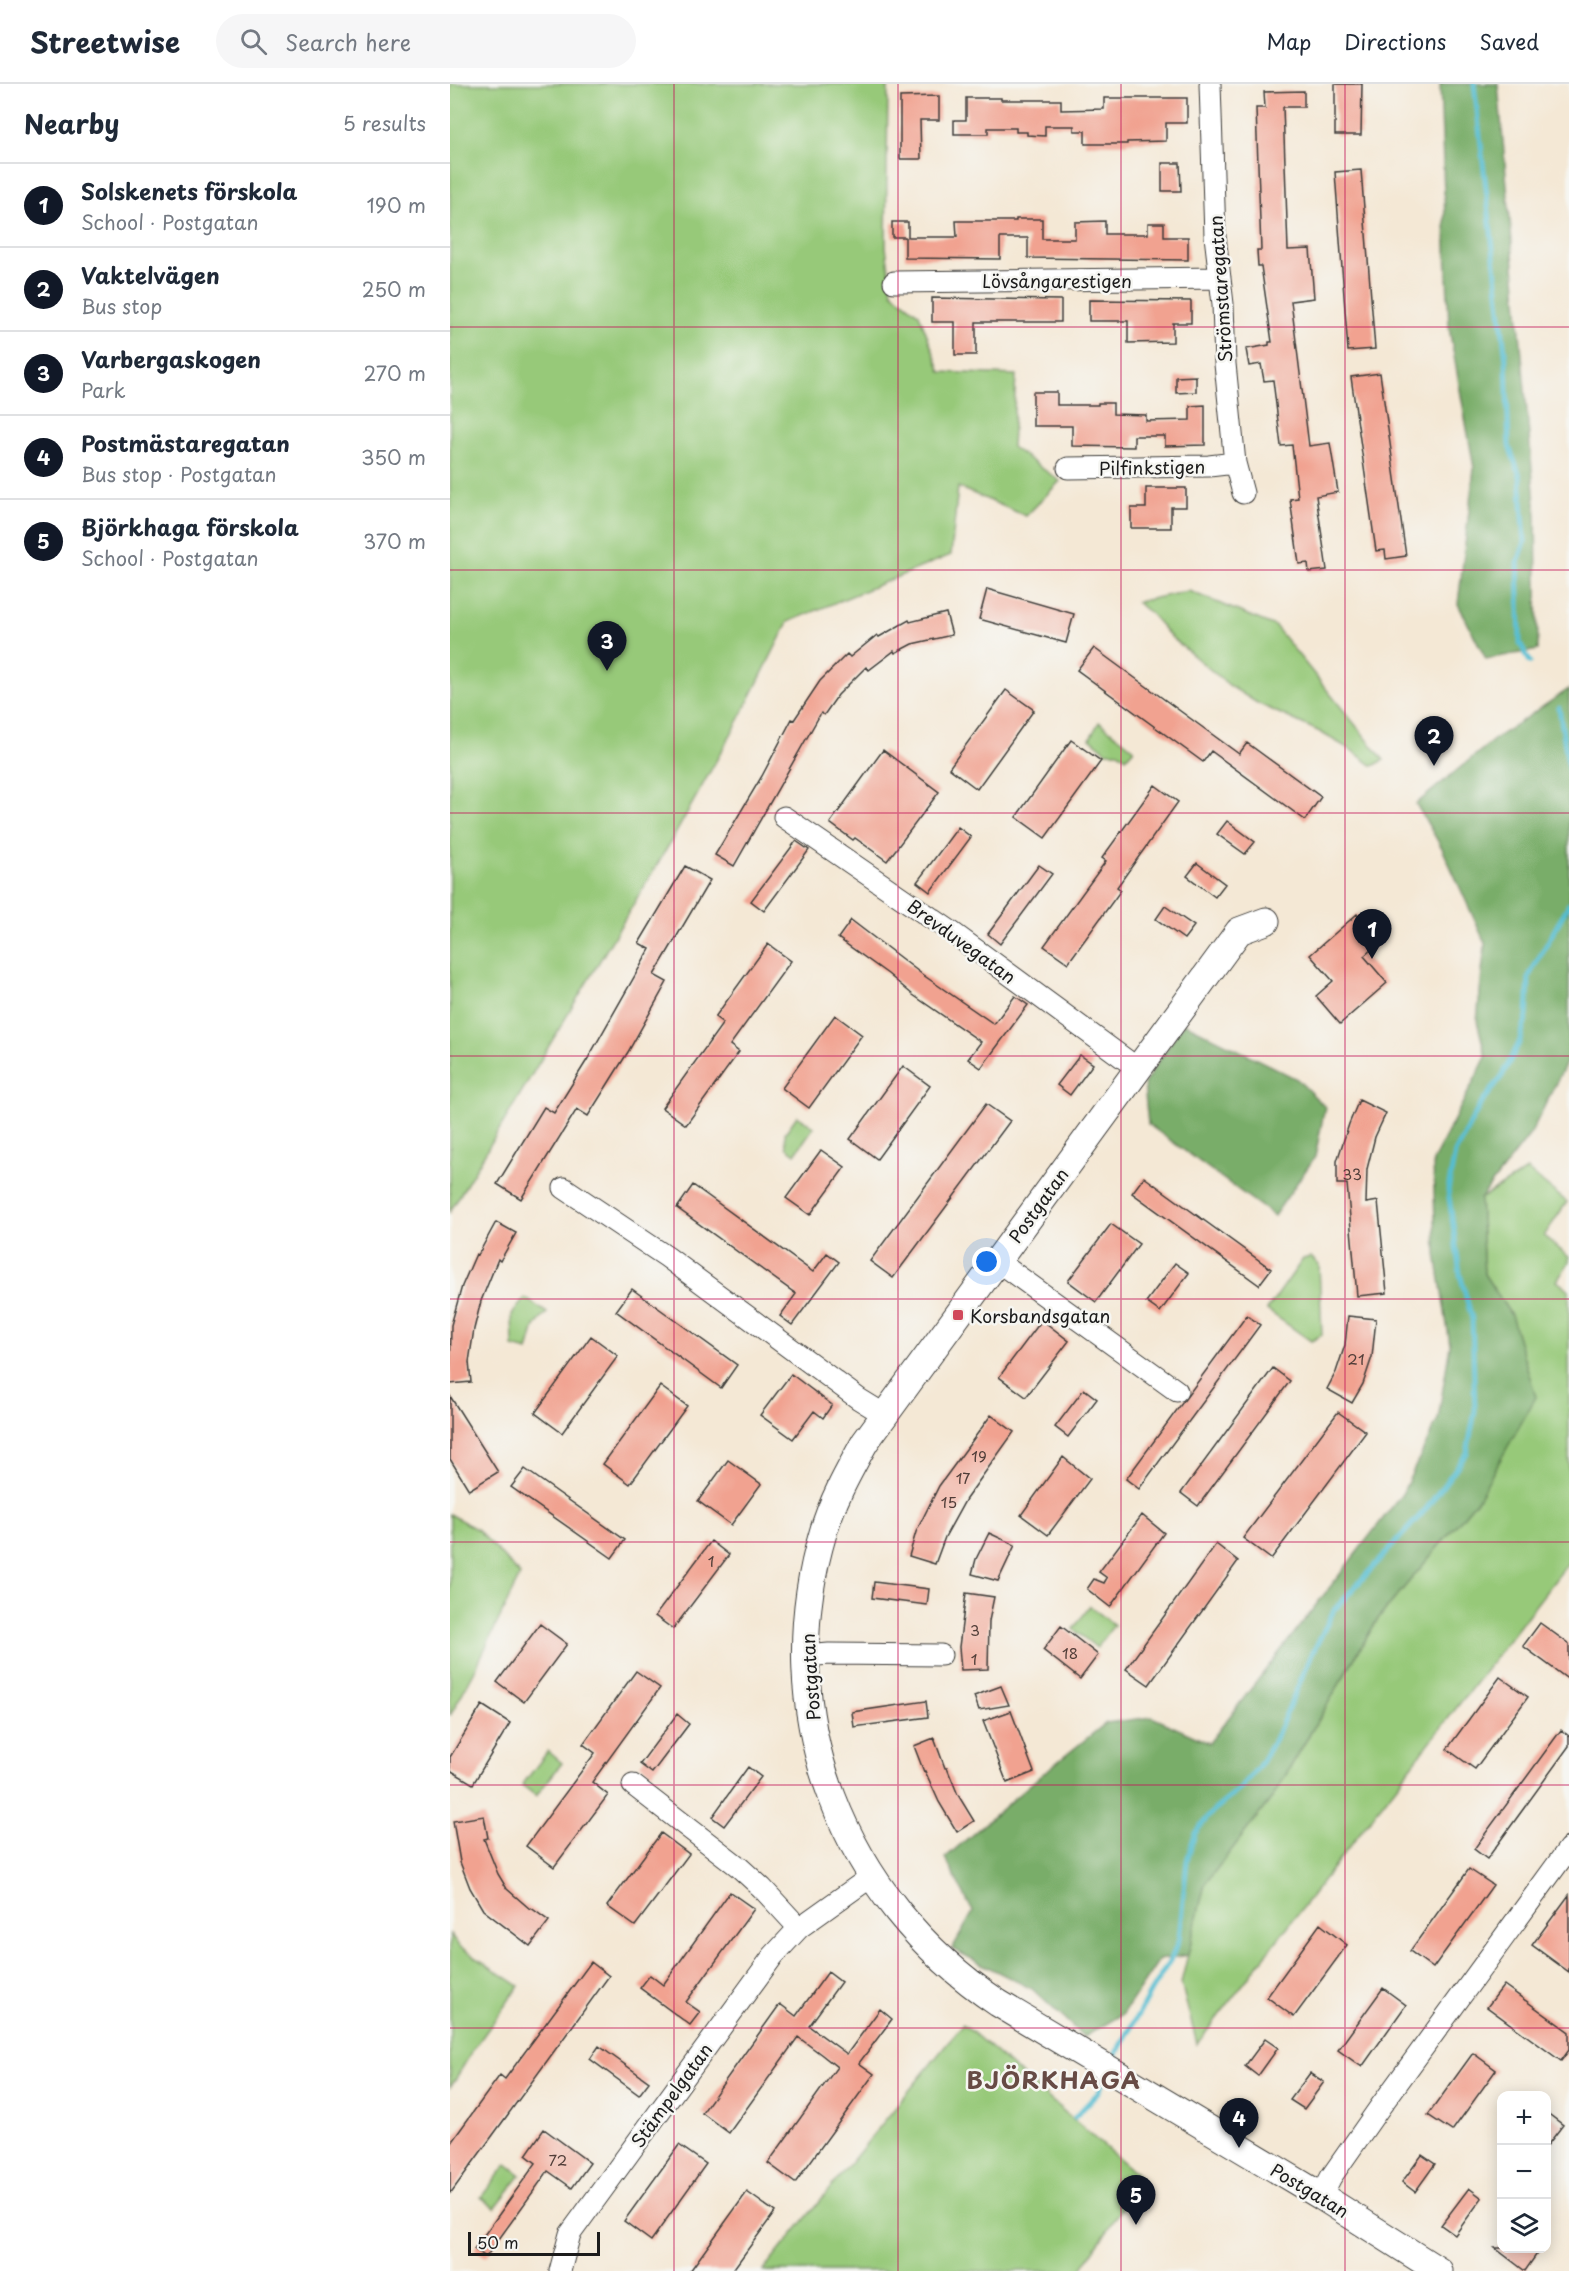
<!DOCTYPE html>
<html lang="en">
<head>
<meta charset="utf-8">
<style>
	body { margin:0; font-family:"Playpen Sans",sans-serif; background:#f6f6f7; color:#1f2937 }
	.controls { position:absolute; right:18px; bottom:18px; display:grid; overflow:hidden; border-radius:12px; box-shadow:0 3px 15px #0003 }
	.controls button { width:54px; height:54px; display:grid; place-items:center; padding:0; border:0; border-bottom:2px solid #e0e1e3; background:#fff; color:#1f2937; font:30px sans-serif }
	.scale { position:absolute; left:18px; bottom:15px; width:132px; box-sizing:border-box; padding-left:6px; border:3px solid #1c1c1c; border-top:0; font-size:16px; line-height:21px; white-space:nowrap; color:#1c1c1c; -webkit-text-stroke:4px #f6f6f2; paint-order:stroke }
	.you { position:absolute; left:537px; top:1178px; width:21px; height:21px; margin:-15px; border:4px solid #fff; border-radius:50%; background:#1a73e8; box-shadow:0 0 0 9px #1a73e833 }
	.badge { display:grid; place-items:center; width:39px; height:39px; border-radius:50%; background:#111827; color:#fff; font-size:20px; font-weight:700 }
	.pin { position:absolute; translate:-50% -50px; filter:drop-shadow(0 2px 3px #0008) }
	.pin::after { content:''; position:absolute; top:32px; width:21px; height:18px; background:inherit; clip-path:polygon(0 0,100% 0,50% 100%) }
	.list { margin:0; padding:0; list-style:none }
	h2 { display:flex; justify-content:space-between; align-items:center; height:78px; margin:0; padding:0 24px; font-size:26px }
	h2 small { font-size:20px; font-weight:400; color:#747a83 }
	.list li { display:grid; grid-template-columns:39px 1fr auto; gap:18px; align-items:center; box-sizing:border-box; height:84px; padding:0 24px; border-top:2px solid #e0e1e3 }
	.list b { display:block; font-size:22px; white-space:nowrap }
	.list p { margin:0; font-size:20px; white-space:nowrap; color:#747a83 }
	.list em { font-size:20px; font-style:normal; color:#747a83 }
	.icon { flex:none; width:33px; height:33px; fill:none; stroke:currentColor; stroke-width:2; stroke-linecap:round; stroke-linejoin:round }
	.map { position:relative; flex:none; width:1119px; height:2187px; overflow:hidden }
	header { display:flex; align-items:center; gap:36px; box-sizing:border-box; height:84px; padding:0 30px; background:#fff; border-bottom:2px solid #e0e1e3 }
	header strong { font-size:28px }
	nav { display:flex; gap:33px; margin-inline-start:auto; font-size:21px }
	.search { width:420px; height:54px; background:#f6f6f7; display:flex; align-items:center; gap:15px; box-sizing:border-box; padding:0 21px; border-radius:33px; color:#747a83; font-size:22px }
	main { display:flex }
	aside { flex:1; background:#fff }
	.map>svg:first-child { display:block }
	.green { fill:#97c979; stroke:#5a724a; stroke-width:1.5 }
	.forest { fill:#79ad69; stroke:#4a6442; stroke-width:1.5 }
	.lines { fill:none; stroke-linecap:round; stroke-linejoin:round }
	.stream { stroke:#54bdd1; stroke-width:5 }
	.building { fill:#f1a290 }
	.minor-casing { stroke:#3c3b38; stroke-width:23 }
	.tertiary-casing { stroke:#3c3b38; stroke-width:29 }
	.minor { stroke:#fff; stroke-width:21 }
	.tertiary { stroke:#fff; stroke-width:27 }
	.grid { fill:none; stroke:#c2185b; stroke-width:1.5; stroke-opacity:0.55 }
	.poi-dot { fill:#d1495b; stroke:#f6f6f2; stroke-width:2 }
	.labels { text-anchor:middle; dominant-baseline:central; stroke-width:5; stroke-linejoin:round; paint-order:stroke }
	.number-label { font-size:15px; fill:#513e39 }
	.street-label { font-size:18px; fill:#1c1c1c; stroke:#f6f6f2 }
	.poi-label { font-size:18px; fill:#1c1c1c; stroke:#f6f6f2; text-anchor:start }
	.district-label { font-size:24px; font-weight:bold; letter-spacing:1.5px; fill:#674b45; stroke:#f6f6f2 }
</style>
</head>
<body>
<header>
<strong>Streetwise</strong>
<div class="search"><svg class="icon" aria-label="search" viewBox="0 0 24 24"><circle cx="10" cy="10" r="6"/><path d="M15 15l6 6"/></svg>Search here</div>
<nav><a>Map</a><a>Directions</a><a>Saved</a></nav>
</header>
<main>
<aside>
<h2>Nearby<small>5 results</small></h2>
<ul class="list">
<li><span class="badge">1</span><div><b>Solskenets förskola</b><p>School · Postgatan</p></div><em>190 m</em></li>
<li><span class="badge">2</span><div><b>Vaktelvägen</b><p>Bus stop</p></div><em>250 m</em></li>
<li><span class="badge">3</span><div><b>Varbergaskogen</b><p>Park</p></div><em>270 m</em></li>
<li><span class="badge">4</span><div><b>Postmästaregatan</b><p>Bus stop · Postgatan</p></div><em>350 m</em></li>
<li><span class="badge">5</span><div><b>Björkhaga förskola</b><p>School · Postgatan</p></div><em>370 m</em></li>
</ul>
</aside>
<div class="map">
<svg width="1119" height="2187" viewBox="0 0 1119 2187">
	<rect width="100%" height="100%" fill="#f6f6f2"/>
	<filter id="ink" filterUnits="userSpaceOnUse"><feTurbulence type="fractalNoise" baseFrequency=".0167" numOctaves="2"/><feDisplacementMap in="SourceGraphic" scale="12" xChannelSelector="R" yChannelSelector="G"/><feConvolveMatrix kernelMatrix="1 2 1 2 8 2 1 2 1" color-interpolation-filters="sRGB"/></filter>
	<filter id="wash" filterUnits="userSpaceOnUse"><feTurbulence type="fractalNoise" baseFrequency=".008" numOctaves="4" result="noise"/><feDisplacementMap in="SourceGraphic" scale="24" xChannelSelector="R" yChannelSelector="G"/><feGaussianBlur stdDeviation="1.35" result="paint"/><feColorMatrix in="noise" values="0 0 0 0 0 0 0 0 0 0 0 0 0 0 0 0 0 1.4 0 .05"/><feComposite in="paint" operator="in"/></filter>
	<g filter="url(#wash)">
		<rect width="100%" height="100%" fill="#f4e8d5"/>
		<path class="green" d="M0,0H438L436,163L442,208L469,230L491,288L566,291L562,363L610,397L576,432L508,403L501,471L338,538L289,636L223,754L0,1128Z
			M739,507L825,542L934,676L923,682L901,666L868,647L807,619L780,602L721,553L699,528L686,518Z
			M649,638L684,665L676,674L668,668H657L640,654Z
			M347,1032L364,1043L345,1070L336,1063L335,1049Z
			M1077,1086L1117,1118L1094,1152L1119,1173V1178L1107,1197L1119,1206V1478L747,1960L731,1899L755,1800L824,1711L927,1536L1028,1415L1061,1231L1034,1190L1030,1115Z
			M861,1173L869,1181L872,1251L861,1257L817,1226L853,1175Z
			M75,1214L97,1229L85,1242L78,1267L63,1263L62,1230Z
			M0,1430L28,1446L70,1491L24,1588L0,1632Z
			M640,1522L664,1541L647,1564L623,1545Z
			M98,1667L112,1679L86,1712L72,1701Z
			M0,1850L9,1862L69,1902L23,1966L0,2004Z
			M513,1940L692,2095L630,2187H313Z
			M57,2080L71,2091L45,2124L31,2113Z"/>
		<path class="forest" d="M990,0H1048L1086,430L1088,566L1036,575L1008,520L1024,384L999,244Z
			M1119,605V973L1081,1049L1030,1115L1034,1190L1061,1231L1086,1313L1028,1415L927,1536L824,1711L755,1800L738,1871L709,1876L673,1930L634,1953L582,1905L502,1865L523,1828L495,1774L590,1692L656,1639L702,1633L759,1659L952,1410L988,1335L1000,1261L986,1170L983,1077L1036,973L1027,937L1035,859L992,764L966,720L1046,654Z
			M734,939L847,995L875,1023L865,1073L824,1132L698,1040L694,1000Z"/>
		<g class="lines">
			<path class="stream" d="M1024,0L1056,277L1059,362L1070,392L1075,458L1068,478L1070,559L1080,578
				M1109,624L1119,686
				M662,1978L701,1907L721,1875L729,1855L737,1777L745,1749L763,1727L790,1705L809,1682L827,1651L861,1572L884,1526L976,1425L1017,1369L1025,1327L1022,1235L1010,1190L998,1106L1005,1069L1029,1023L1052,992L1069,959L1077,932L1079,892L1119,820
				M625,2033L648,2009L656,1992"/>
		</g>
		<g id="blocks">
			<path class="building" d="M885,0H912L911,51H885Z
				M854,7V23H833L838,166L860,165L864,214L841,217L859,362L880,359L888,408L866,412L877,486L859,488L858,479L849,480L840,415L848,414L842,361L831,362L823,296L814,297L811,280L799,282L796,265L819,261V258H822L811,182H808L807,166H811L806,24H815L814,8Z
				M489,12V36H470L471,75H450V13Z
				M516,14H551V16H611V26L654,25V14H737V39H716V57L677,58V60H635V47H624V42H595V52L577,51V48H566V44H538V50H504V36H516Z
				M712,79H730L731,107H712Z
				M911,86L925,265L898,267L885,88Z
				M566,135H592V155H625V138L655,137V150H698V139H714V153H738V176L578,174V154H550V175L455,174V153H442V138H458V153H507L506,137H566Z
				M482,214L611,216V238H526V271H505V238H482Z
				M639,216L741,217V239H723V258L678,259V237H639Z
				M930,289L956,472L936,475L935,466L926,467L901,293Z
				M746,292V308L726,309V293Z
				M583,308H607V321H648V319H663V330L696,331V337L740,336V322L755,321V361L715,362V352H684V363L622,362V342H583Z
				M696,404H736V423H721V444H681V424H696Z
				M537,505L624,530L616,559L529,535Z
				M496,529L502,551L462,560L445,569L444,567L419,586L416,583L388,611L374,631L371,629L284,782L265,771L312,692L342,635L344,636L370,597L397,570L400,573L427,551L429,553L459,536L460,538Z
				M644,564L789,670L797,659L871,713L855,736L761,667L753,678L627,586Z
				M556,606L584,626L527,705L499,684Z
				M621,656L651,677L595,754L566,733Z
				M433,666L489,708L437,777L405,754L403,756L380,739Z
				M705,701L728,718L667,803L671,806L618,879L594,862L656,777L652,774Z
				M777,737L805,758L795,770L767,750Z
				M508,743L521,753L480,808L467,798Z
				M346,757L359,766L314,827L301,817Z
				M747,779L775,800L765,813L737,792Z
				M589,781L602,790L550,860L538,850Z
				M235,782L260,796L204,891L217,898L178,968L138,1032L127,1025L71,1115L47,1100L94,1023L104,1029L137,976L200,865L189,859Z
				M715,822L744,842L734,855L706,835Z
				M907,830L930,858L914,872L937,899L890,940L866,912L883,897L860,871Z
				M401,836L473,891L544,940L565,912L578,921L531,984L518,975L531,958L463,911L438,890L388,854Z
				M318,860L341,877L280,961L289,968L236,1041L212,1024L273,939L265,933Z
				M385,931L412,951L359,1024L332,1004Z
				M630,971L643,980L620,1011L607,1001Z
				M453,982L480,1002L427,1075L400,1055Z
				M909,1016L936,1029L925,1053L917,1085L916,1119L928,1117L937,1209L907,1212L897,1100H887V1077L899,1040Z
				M536,1020L560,1037L443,1194L420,1177Z
				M371,1066L395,1083L360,1131L336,1114Z
				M694,1093L821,1185L809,1201L682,1109Z
				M243,1101L363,1188L377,1169L389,1178L342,1241L330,1232L346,1210L227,1124Z
				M46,1138L66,1149L50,1177L48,1175L31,1217L24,1245L19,1278L21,1298L0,1300L1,1241L12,1202L26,1170L28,1171Z
				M661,1140L689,1160L646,1218L618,1197Z
				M725,1179L739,1189L710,1228L696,1218Z
				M182,1205L287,1281L271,1304L166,1227Z
				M797,1231L810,1241L689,1405L676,1395Z
				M898,1232L926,1235L922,1273L913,1300L902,1319L877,1305L886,1288L895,1261Z
				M592,1236L619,1257L576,1313L549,1293Z
				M141,1252L168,1272L112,1349L85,1329Z
				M823,1284L840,1297L748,1422L731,1409Z
				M341,1290L382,1321L373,1334L364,1327L343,1355L310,1331Z
				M210,1302L237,1322L180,1400L153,1380Z
				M634,1305L647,1315L618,1353L605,1343Z
				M0,1312L48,1388L19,1406L0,1375Z
				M888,1328L916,1348L821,1475L793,1454Z
				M541,1331L564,1348L516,1415L495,1453L485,1480L459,1472L466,1448L489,1402Z
				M613,1373L640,1395L598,1451L571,1431Z
				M278,1376L311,1400L281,1441L248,1417Z
				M75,1385L175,1456L162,1474L61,1403Z
				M692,1431L714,1449L660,1523L637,1505L644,1495L654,1499L657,1494L649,1488Z
				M539,1449L565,1461L548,1497L522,1490L526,1475Z
				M261,1457L279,1471L223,1545L205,1532Z
				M766,1460L788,1477L699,1601L676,1585Z
				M424,1498L479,1505L477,1521L422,1514Z
				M516,1509L544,1513L539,1537L538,1585L511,1586L509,1563Z
				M1090,1539L1119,1560V1596L1073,1562Z
				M90,1540L117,1560L74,1618L47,1598Z
				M611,1542L648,1571L630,1595L593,1566Z
				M186,1587L210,1604L142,1698L158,1711L104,1783L76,1762L145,1669L133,1660Z
				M1050,1593L1078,1613L1025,1685L997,1665Z
				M551,1602L559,1621L529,1626L524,1612Z
				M476,1617L478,1633L404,1643L402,1628Z
				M32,1621L60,1639L23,1700L0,1686V1673Z
				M561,1627L584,1688L557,1699L533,1637Z
				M227,1630L239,1640L202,1689L190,1680Z
				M1111,1646L1119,1652V1662L1037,1775L1024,1765Z
				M484,1654L495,1684H497L508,1711L524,1737L507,1748L489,1718L475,1687L474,1688L464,1662Z
				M298,1683L311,1693L274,1742L262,1733Z
				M34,1732L38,1754L34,1755L48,1790L57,1805L80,1825L81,1824L99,1837L80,1862L33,1826L20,1804L10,1778L3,1737Z
				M211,1749L239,1770L185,1842L157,1822Z
				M1019,1785L1043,1801L983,1884L960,1867Z
				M280,1808L304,1825L236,1918L250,1928L240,1941L190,1904L200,1891L213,1901Z
				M1119,1811V1888L1082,1861Z
				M870,1840L897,1861L844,1933L817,1913Z
				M141,1878L159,1892L0,2110V2060L50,1991L55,1995Z
				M378,1888L391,1898L359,1942L397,1970L430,1925L442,1935L409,1979L424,1990L345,2099L318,2079L387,1983L372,1971L348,1953L279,2049L252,2029L330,1920L346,1932Z
				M1054,1901L1119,1948V1966L1111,1977L1037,1923Z
				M933,1904L956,1921L912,1983L888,1966Z
				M815,1955L828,1964L808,1992L795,1982Z
				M149,1962L199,1998L189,2011L140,1975Z
				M1023,1969L1046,1986L1002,2047L978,2031Z
				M860,1989L874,1998L854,2025L840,2016Z
				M1096,2028L1113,2041L1096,2063Z
				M94,2045L140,2079L122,2104L98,2087L36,2173L24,2165L86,2079L76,2071Z
				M229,2061L256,2080L201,2157L174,2137Z
				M972,2071L985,2080L965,2108L952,2098Z
				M1019,2104L1032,2114L1005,2151L991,2141Z
				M297,2108L325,2128L282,2187H240Z
				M1045,2164H1091L1075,2187Z"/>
		</g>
	</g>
	<g filter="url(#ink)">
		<use href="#blocks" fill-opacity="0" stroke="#3c3b38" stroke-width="1.5"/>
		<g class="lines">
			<defs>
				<path id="minor" d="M760,0L765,152L773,220L775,280L785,379L793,409
					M444,198L770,194
					M618,384L759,382L785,379
					M334,733L503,849L687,984
					M114,1104L217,1173L409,1315L435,1331
					M547,1177L727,1307
					M356,1572L379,1570L491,1571
					M183,1701L289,1783L312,1804L349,1844
					M871,2112L881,2093L930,2023L1119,1764
					M110,2187L120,2150L323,1872L349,1844L422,1792"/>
				<path id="tertiary" d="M816,837L789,847L415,1358C399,1387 382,1417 373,1449C319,1630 393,1815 548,1919L871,2112L989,2187"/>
			</defs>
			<use href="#minor" class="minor-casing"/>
			<use href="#tertiary" class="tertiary-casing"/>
			<use href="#minor" class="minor"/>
			<use href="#tertiary" class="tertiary"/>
		</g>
	</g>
	<path class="grid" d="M224,0V2187M448,0V2187M671,0V2187M895,0V2187M0,243H1119M0,486H1119M0,729H1119M0,972H1119M0,1215H1119M0,1458H1119M0,1701H1119M0,1944H1119"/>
	<rect class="poi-dot" x="502" y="1225" width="12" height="12" rx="3"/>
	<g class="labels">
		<g class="number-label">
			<text x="902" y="1089">33</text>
			<text x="906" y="1274">21</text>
			<text x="529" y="1371">19</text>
			<text x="513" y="1393">17</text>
			<text x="499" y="1417">15</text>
			<text x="261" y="1476">1</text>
			<text x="525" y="1545">3</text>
			<text x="620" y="1568">18</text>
			<text x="524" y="1574">1</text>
			<text x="108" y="2075">72</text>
		</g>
		<g class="street-label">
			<text x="607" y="196">Lövsångarestigen</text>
			<text transform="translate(770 205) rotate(-94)">Strömstaregatan</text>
			<text transform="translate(702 383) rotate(-1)">Pilfinkstigen</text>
			<text transform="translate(512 857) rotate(36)">Brevduvegatan</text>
			<text transform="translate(588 1121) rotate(-54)">Postgatan</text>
			<text transform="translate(360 1593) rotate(-94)">Postgatan</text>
			<text transform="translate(221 2011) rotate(-54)">Stämpelgatan</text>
			<text transform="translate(860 2106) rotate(31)">Postgatan</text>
		</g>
		<g class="poi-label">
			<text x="520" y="1231">Korsbandsgatan</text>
		</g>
		<g class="district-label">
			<text x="604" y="1995">BJÖRKHAGA</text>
		</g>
	</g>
</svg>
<div class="controls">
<button>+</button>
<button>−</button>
<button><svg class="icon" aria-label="layers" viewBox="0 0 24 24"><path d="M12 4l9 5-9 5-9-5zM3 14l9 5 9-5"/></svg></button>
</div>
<div class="scale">50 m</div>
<div class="you"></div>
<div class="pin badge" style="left:922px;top:875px">1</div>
<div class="pin badge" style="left:984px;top:682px">2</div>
<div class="pin badge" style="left:157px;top:587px">3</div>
<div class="pin badge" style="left:789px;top:2064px">4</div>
<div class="pin badge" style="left:686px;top:2141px">5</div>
</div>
</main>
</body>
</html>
